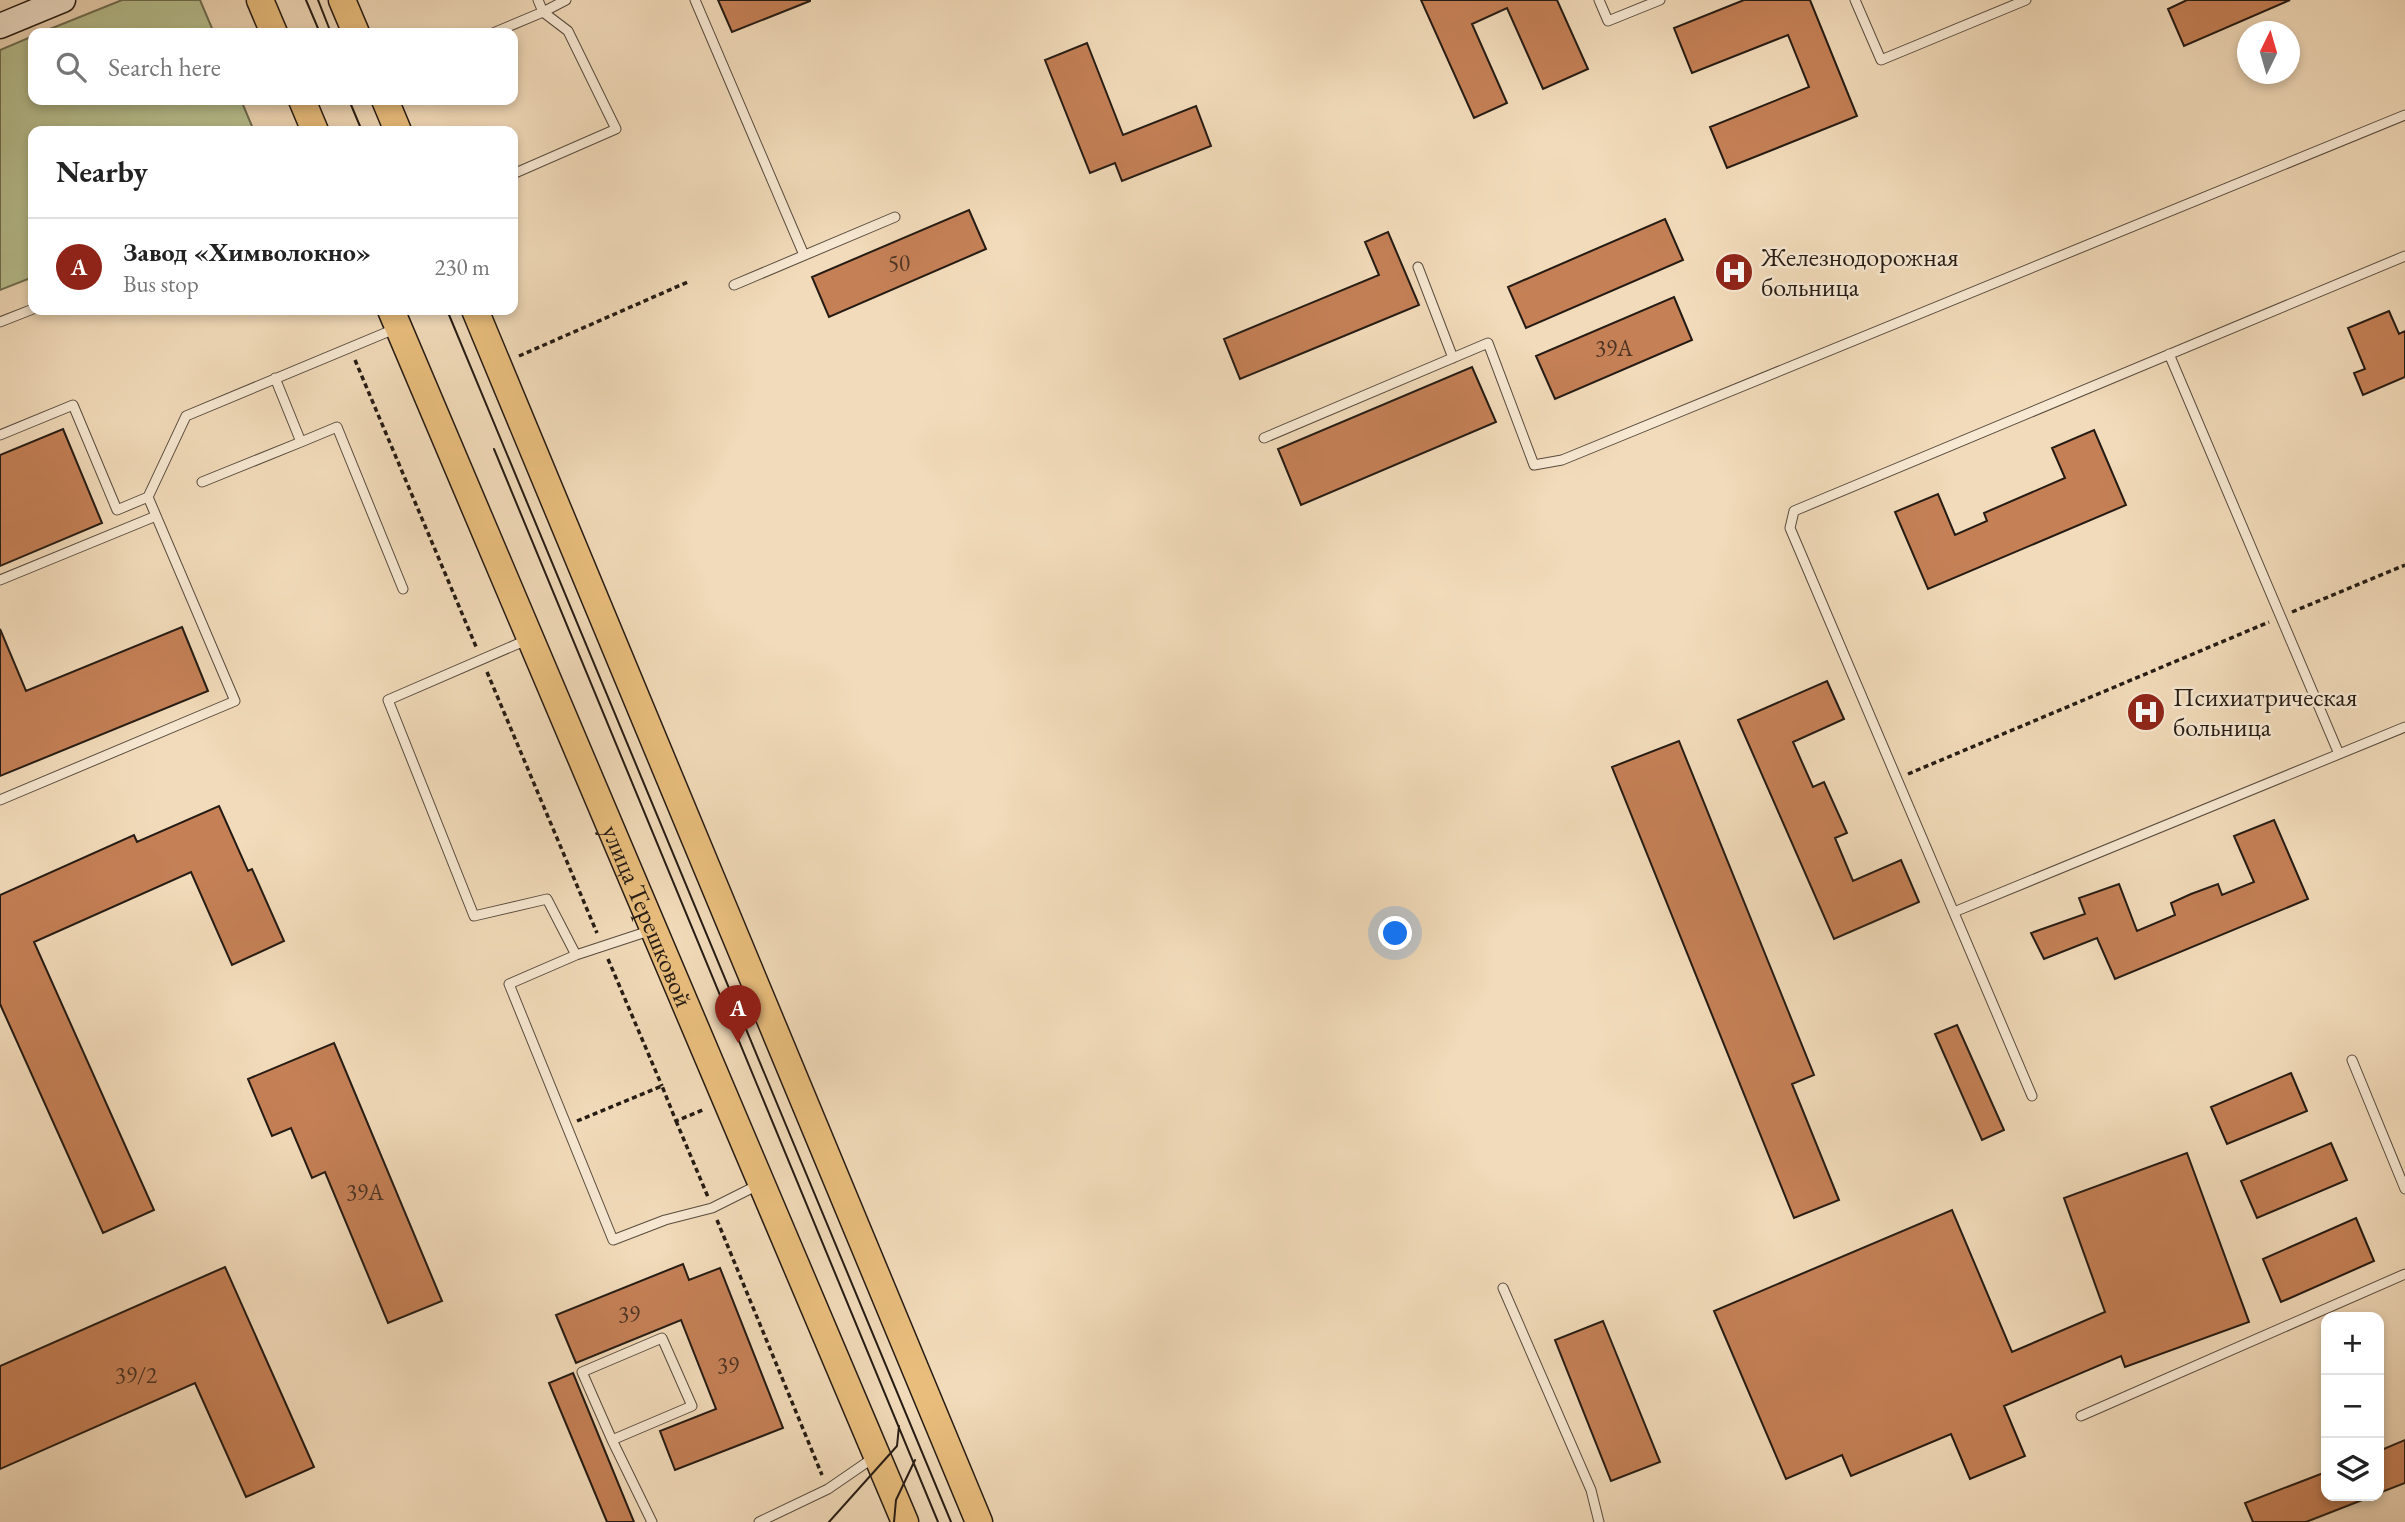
<!DOCTYPE html>
<html lang="en">
<head>
<meta charset="utf-8">
<style>
	body { margin:0; font-family:"EB Garamond",serif; background:#f2f2f2; color:#222 }
	.controls { position:absolute; right:21px; bottom:21px; display:grid; overflow:hidden; border-radius:14px; box-shadow:0 4px 10px #0003 }
	.controls button { width:63px; height:63px; display:grid; place-items:center; padding:0; border:0; border-bottom:2px solid #e0e0e0; background:#fff; color:#222; font:35px sans-serif }
	.compass { position:absolute; left:2237px; top:21px; width:63px; height:63px; border-radius:50%; background:#fff; box-shadow:0 4px 10px #0003; rotate:5deg }
	.you { position:absolute; left:1396px; top:934px; width:24px; height:24px; margin:-18px; border:5px solid #fff; border-radius:50%; background:#1a73e8; box-shadow:0 0 0 10px #1a73e833 }
	.badge { display:grid; place-items:center; width:46px; height:46px; border-radius:50%; background:#8f2418; color:#fff; font-size:23px; font-weight:700 }
	.pin { position:absolute; translate:-50% -58px; filter:drop-shadow(0 2px 4px #0008) }
	.pin::after { content:''; position:absolute; top:37px; width:24px; height:21px; background:inherit; clip-path:polygon(0 0,100% 0,50% 100%) }
	.list { margin:0; padding:0; list-style:none }
	h2 { display:flex; justify-content:space-between; align-items:center; height:91px; margin:0; padding:0 28px; font-size:30px }
	h2 small { font-size:23px; font-weight:400; color:#767676 }
	.list li { display:grid; grid-template-columns:46px 1fr auto; gap:21px; align-items:center; box-sizing:border-box; height:98px; padding:0 28px; border-top:2px solid #e0e0e0 }
	.list b { display:block; font-size:26px; white-space:nowrap }
	.list p { margin:0; font-size:23px; white-space:nowrap; color:#767676 }
	.list em { font-size:23px; font-style:normal; color:#767676 }
	.icon { flex:none; width:38px; height:38px; fill:none; stroke:currentColor; stroke-width:2; stroke-linecap:round; stroke-linejoin:round }
	.map { position:relative; flex:none; width:2405px; height:1522px; overflow:hidden }
	.search { position:absolute; background:#fff; box-shadow:0 4px 10px #0003; left:28px; top:28px; width:490px; height:77px; display:flex; align-items:center; gap:18px; box-sizing:border-box; padding:0 24px; border-radius:14px; color:#767676; font-size:26px }
	.panel { position:absolute; background:#fff; box-shadow:0 4px 10px #0003; left:28px; top:126px; width:490px; height:189px; border-radius:14px }
	.map>svg:first-child { display:block }
	.green { fill:#b8c191; stroke:#6e6e52; stroke-width:2 }
	.building { fill:#c58056; stroke:#251b14; stroke-width:2 }
	.lines { fill:none; stroke-linecap:round; stroke-linejoin:round }
	.service-casing { stroke:#584b3e; stroke-width:11 }
	.secondary-casing { stroke:#251b14; stroke-width:27 }
	.primary-casing { stroke:#251b14; stroke-width:29 }
	.path { stroke:#251b14; stroke-width:3.5; stroke-dasharray:5 3.5; stroke-linecap:butt }
	.service { stroke:#f7e8d2; stroke-width:9 }
	.secondary { stroke:#f7e8d2; stroke-width:24 }
	.primary { stroke:#e9be7d; stroke-width:26 }
	.tram { stroke:#251b14; stroke-width:2 }
	.labels { text-anchor:middle; dominant-baseline:central; stroke-width:5; stroke-linejoin:round; paint-order:stroke }
	.number-label { font-size:23px; fill:#4d3424 }
	.poi-label { font-size:26px; fill:#251b14; stroke:#f7e8d2; text-anchor:start }
	.street-label { font-size:26px; fill:#251b14; stroke:#f7e8d2 }
</style>
</head>
<body>
<div class="map">
<svg width="2405" height="1522" viewBox="0 0 2405 1522">
	<rect width="100%" height="100%" fill="#f2dbba"/>
	<filter id="stains"><feTurbulence type="fractalNoise" baseFrequency=".00286" numOctaves="4"/><feColorMatrix values="0 0 0 0 .2 0 0 0 0 .09 0 0 0 0 .02 0 0 0 .5 -.17"/></filter>
	<radialGradient id="worn" r=".72"><stop offset=".6" stop-color="#630" stop-opacity="0"/><stop offset="1" stop-color="#630" stop-opacity=".3"/></radialGradient>
	<path class="green" d="M122,0H200L214,33H40Z
		M33,36V100H241L254,131H33V277L0,290V50Z"/>
	<path class="building" d="M718,0H810V1L732,32Z
		M1421,0H1557L1588,69L1543,89L1507,8L1472,24L1507,103L1474,118Z
		M1744,0H1810L1857,116L1727,168L1710,127L1809,87L1788,35L1692,73L1674,28Z
		M2187,0H2290L2184,46L2168,9Z
		M1087,43L1123,135L1196,106L1211,146L1122,181L1115,163L1090,173L1045,60Z
		M969,210L986,249L829,317L812,277Z
		M1665,219L1683,260L1526,328L1508,287Z
		M1388,232L1419,305L1240,379L1224,339L1379,275L1365,242Z
		M1674,297L1692,340L1555,399L1536,356Z
		M2389,311L2399,334L2405,331V377L2363,395L2354,373L2365,369L2348,328Z
		M1472,367L1496,422L1301,505L1278,449Z
		M63,429L102,523L0,566V455Z
		M2094,430L2126,505L1928,589L1895,512L1938,494L1955,535L1987,521L1984,513L2065,478L2052,448Z
		M182,627L208,691L0,776V629L26,691Z
		M1827,681L1844,719L1793,742L1813,787L1824,782L1847,833L1835,838L1853,881L1901,860L1919,902L1834,939L1738,720Z
		M1679,741L1814,1075L1792,1084L1839,1200L1794,1218L1612,767Z
		M219,806L248,871L252,869L284,941L232,965L191,872L34,942L154,1210L103,1233L0,1004V895L134,835L137,842Z
		M2274,820L2308,899L2115,979L2097,938L2044,959L2031,933L2085,914L2079,898L2119,884L2137,931L2175,915L2171,903L2191,894L2218,884L2222,895L2254,882L2234,836Z
		M1957,1025L2004,1130L1982,1140L1935,1034Z
		M334,1043L442,1301L388,1323L325,1172L312,1178L291,1128L272,1136L248,1079Z
		M2291,1073L2307,1111L2227,1144L2211,1107Z
		M2331,1143L2347,1180L2257,1218L2241,1181Z
		M2187,1153L2249,1322L2125,1367L2121,1356L2004,1406L2025,1456L1970,1479L1951,1434L1851,1476L1842,1455L1786,1479L1714,1311L1952,1210L2012,1352L2105,1312L2064,1198Z
		M2356,1218L2374,1261L2281,1302L2263,1259Z
		M683,1264L689,1280L720,1268L783,1428L675,1470L660,1431L716,1409L681,1320L576,1363L556,1315Z
		M225,1267L314,1467L246,1497L195,1383L0,1469V1366Z
		M1603,1321L1660,1462L1611,1481L1555,1340Z
		M573,1373L634,1522H607L549,1383Z
		M2405,1440V1483L2379,1493V1451Z
		M2326,1472V1496L2370,1497L2306,1522H2253L2245,1503Z"/>
	<g class="lines">
		<defs>
			<path id="service" d="M695,0L804,255
				M1599,0L1608,21L1660,0
				M1855,0L1881,60L2026,0
				M493,33L543,12L538,0
				M513,174L616,129L568,31L543,12L566,0
				M1418,267L1453,358
				M734,285L895,217
				M0,322L33,309
				M2169,354L2339,754
				M275,378L301,442L337,427L403,589
				M0,435L73,405L117,510L148,497L186,416L397,328
				M1264,438L1488,343L1534,465L1562,460L2405,115
				M202,482L301,442
				M0,580L156,516
				M529,639L388,700L474,916L547,899L576,955L652,930
				M0,800L235,701L148,497
				M1954,912L2405,727
				M576,955L509,984L613,1240L665,1220L712,1208L760,1184
				M2352,1060L2405,1189
				M2032,1096L1790,528L1794,511L2405,256
				M1503,1288L1591,1490L1599,1522
				M2081,1416L2405,1274
				M612,1440L692,1406L662,1338L582,1372L612,1440L652,1522
				M759,1522L828,1489L876,1456"/>
			<path id="secondary" d="M0,26L63,0"/>
			<g id="primary">
				<path d="M260,0L274,33"/>
				<path d="M342,0L356,33"/>
				<path d="M302,100L315,131"/>
				<path d="M385,100L398,131"/>
				<path id="s1" d="M391,310L905,1522"/>
				<path d="M475,310L979,1522"/>
			</g>
		</defs>
		<use href="#service" class="service-casing"/>
		<use href="#secondary" class="secondary-casing"/>
		<use href="#primary" class="primary-casing"/>
		<path class="path" d="M519,356L690,281
			M355,360L477,649
			M2292,612L2405,565
			M487,672L597,933
			M1908,774L2269,622
			M608,959L662,1086
			M577,1121L662,1086L676,1121L705,1109
			M676,1121L708,1197
			M717,1220L822,1475"/>
		<use href="#service" class="service"/>
		<use href="#secondary" class="secondary"/>
		<use href="#primary" class="primary"/>
		<path class="tram" d="M306,0L320,33
			M318,0L331,33
			M349,100L362,131
			M447,310L951,1522
			M494,449L938,1522
			M829,1522L897,1446L899,1426
			M894,1522L896,1500L915,1460"/>
	</g>
	<defs>
		<symbol id="hospital-disc" viewBox="-11 -11 22 22"><circle r="9.5" fill="#8f2418" stroke="#f7e8d2"/><path d="M-5-5h3v3.5h4V-5h3V5h-3V1.5h-4V5h-3Z" fill="#fff"/></symbol>
	</defs>
	<g fill-rule="evenodd">
		<use href="#hospital-disc" x="1712" y="250" width="44" height="44"/>
		<use href="#hospital-disc" x="2124" y="690" width="44" height="44"/>
	</g>
	<g class="labels">
		<g class="number-label">
			<text x="899" y="263">50</text>
			<text x="1614" y="348">39А</text>
			<text x="365" y="1192">39А</text>
			<text x="629" y="1314">39</text>
			<text x="728" y="1365">39</text>
			<text x="136" y="1375">39/2</text>
		</g>
		<g class="poi-label">
			<text x="1761" y="257">Железнодорожная<tspan x="1761" dy="30">больница</tspan></text>
			<text x="2173" y="697">Психиатрическая<tspan x="2173" dy="30">больница</tspan></text>
		</g>
		<g class="street-label">
			<text stroke="none"><textPath href="#s1" startOffset="658">улица Терешковой</textPath></text>
		</g>
	</g>
	<rect width="100%" height="100%" filter="url(#stains)"/>
	<rect width="100%" height="100%" fill="url(#worn)"/>
</svg>
<div class="controls">
<button>+</button>
<button>−</button>
<button><svg class="icon" aria-label="layers" viewBox="0 0 24 24"><path d="M12 4l9 5-9 5-9-5zM3 14l9 5 9-5"/></svg></button>
</div>
<svg class="compass" viewBox="-18 -18 36 36"><path d="M0-13l5 13h-10z" fill="#e53935"/><path d="M0 13l5-13h-10z" fill="#767676"/></svg>
<div class="you"></div>
<div class="pin badge" style="left:738px;top:1043px">A</div>
<div class="search"><svg class="icon" aria-label="search" viewBox="0 0 24 24"><circle cx="10" cy="10" r="6"/><path d="M15 15l6 6"/></svg>Search here</div>
<section class="panel">
<h2>Nearby<small></small></h2>
<ul class="list">
<li><span class="badge">A</span><div><b>Завод «Химволокно»</b><p>Bus stop</p></div><em>230 m</em></li>
</ul>
</section>
</div>
</body>
</html>
